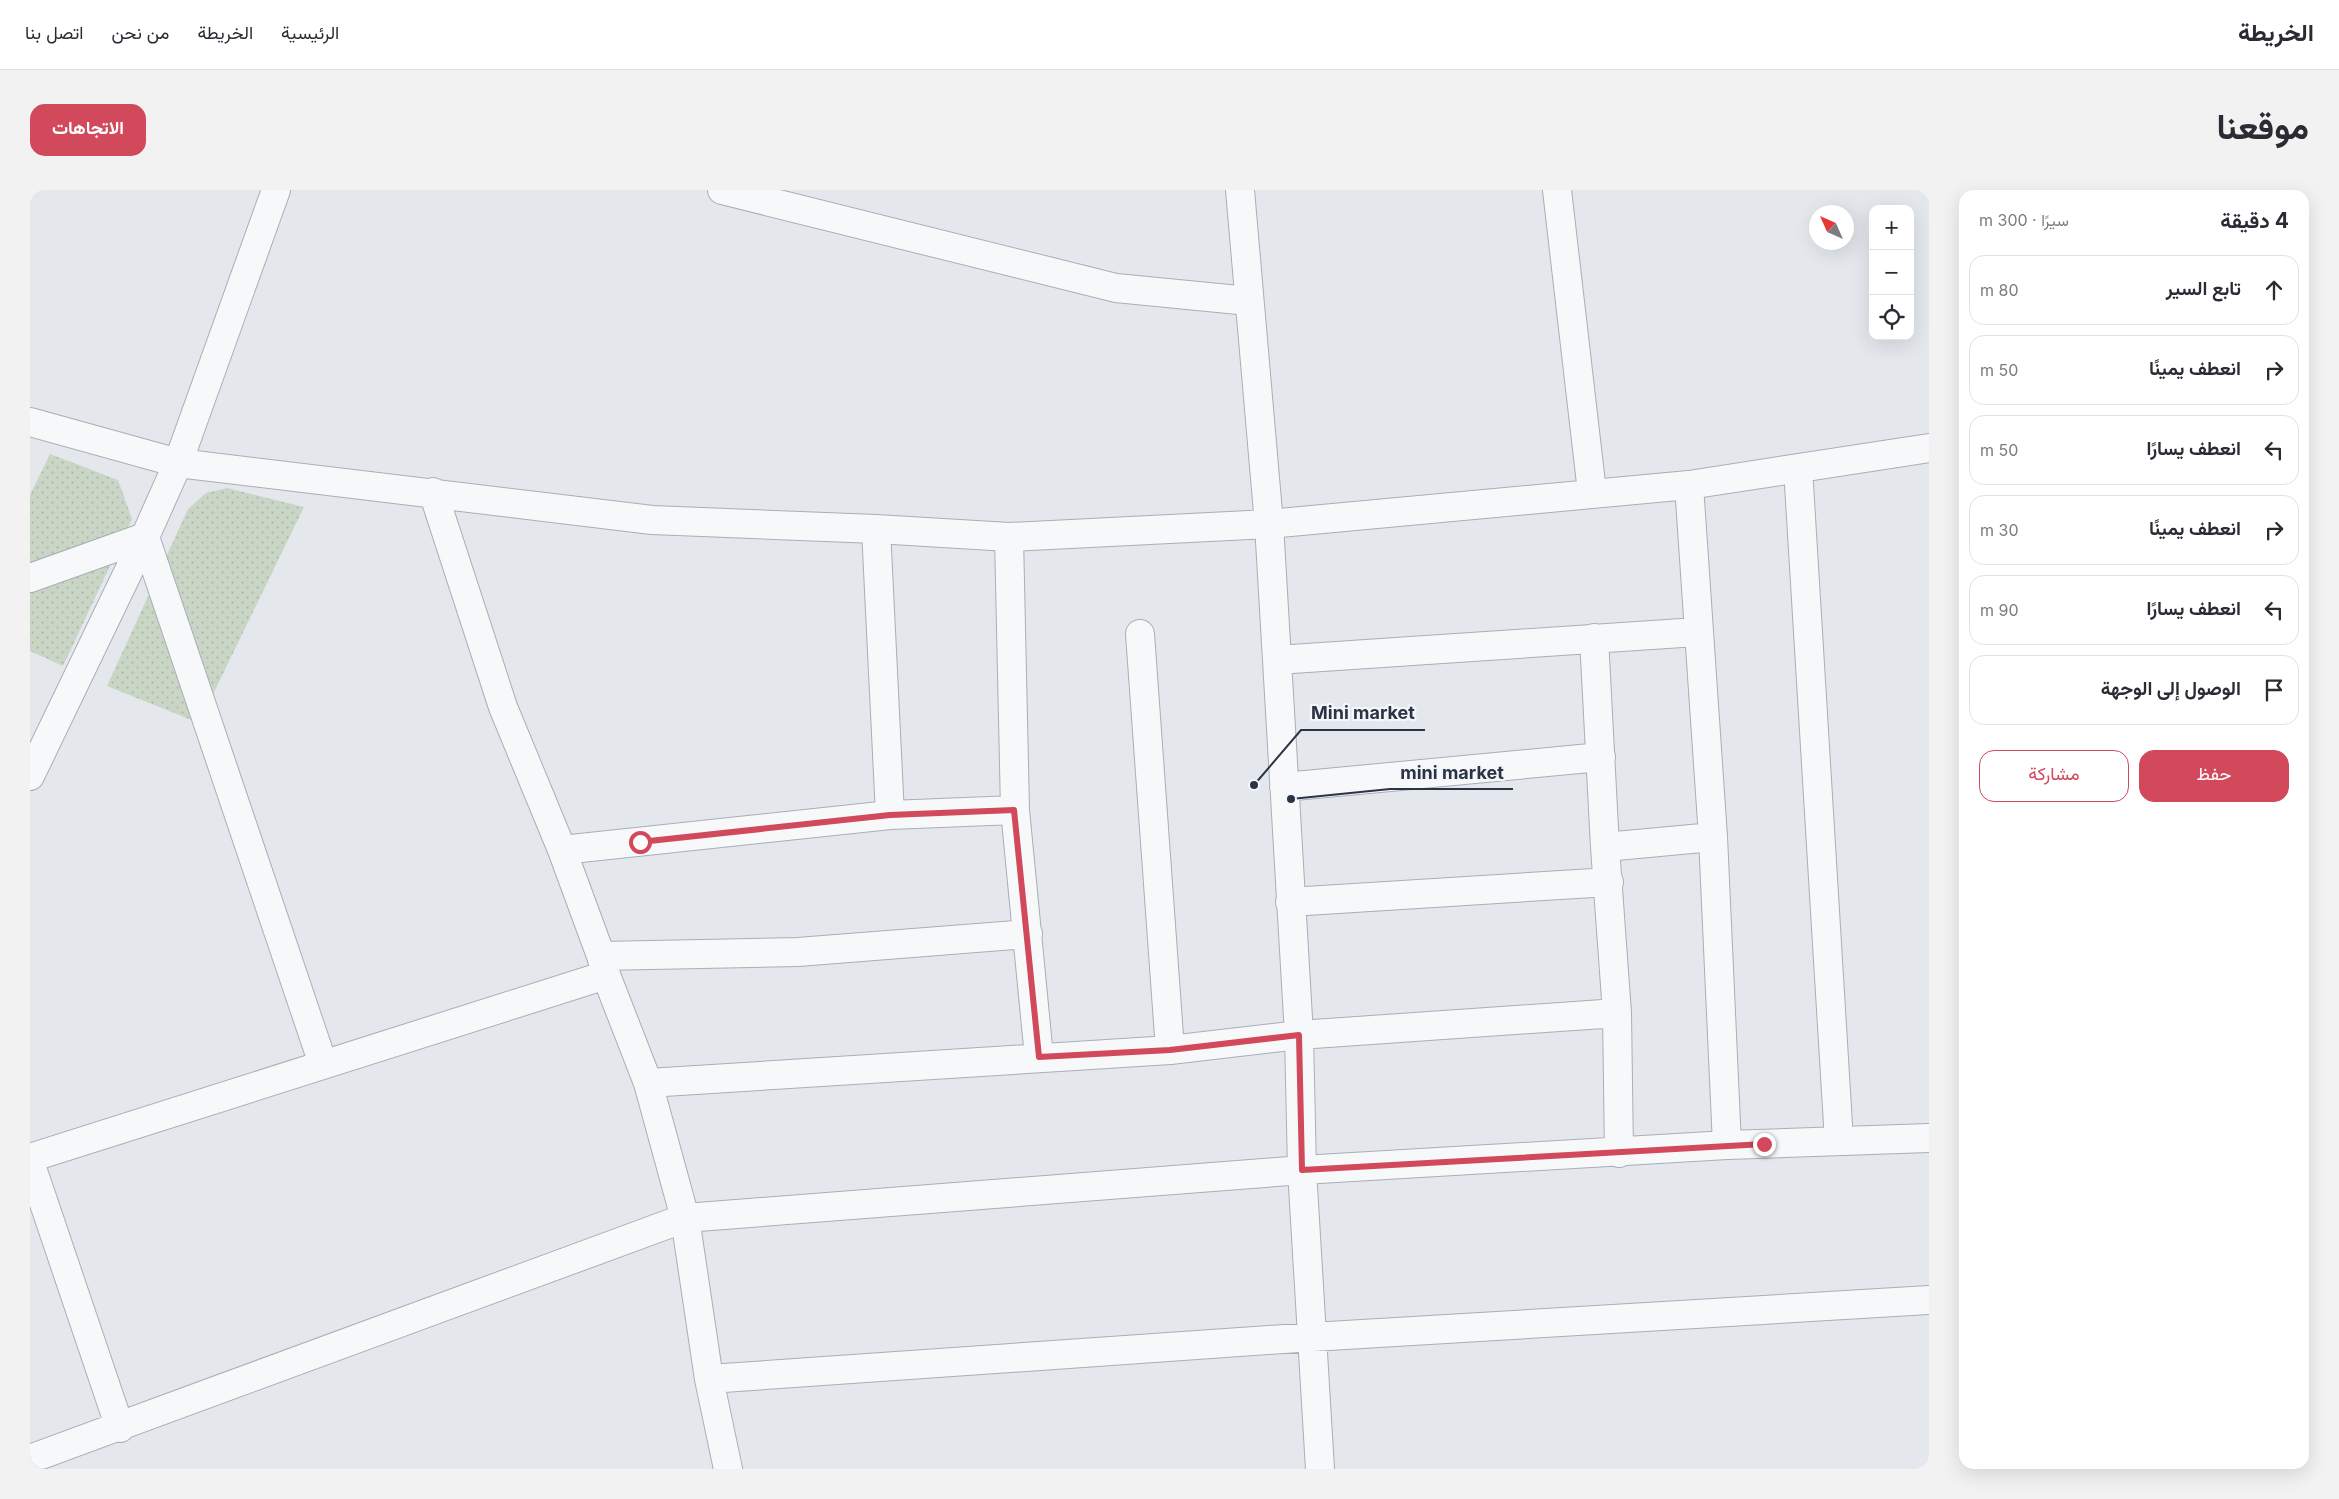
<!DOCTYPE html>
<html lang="ar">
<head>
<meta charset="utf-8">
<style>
	body { margin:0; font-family:Inter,Vazirmatn,sans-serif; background:#f2f2f3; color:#2b2b33; direction:rtl }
	.controls { position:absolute; right:15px; top:15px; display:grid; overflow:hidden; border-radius:10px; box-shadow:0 5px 20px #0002 }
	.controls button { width:45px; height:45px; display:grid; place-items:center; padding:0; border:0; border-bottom:1px solid #e1e1e2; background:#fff; color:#2b2b33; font:25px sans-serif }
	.compass { position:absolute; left:1779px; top:15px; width:45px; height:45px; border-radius:50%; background:#fff; box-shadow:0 5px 20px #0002; rotate:315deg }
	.stop { position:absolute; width:15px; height:15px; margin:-11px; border:4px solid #d1495b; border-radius:50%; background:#fff }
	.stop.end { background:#d1495b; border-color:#fff; box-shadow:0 1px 5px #0008 }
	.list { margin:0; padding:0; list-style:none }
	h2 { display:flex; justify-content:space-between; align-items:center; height:65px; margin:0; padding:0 20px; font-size:21px }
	h2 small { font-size:16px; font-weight:400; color:#7c7c81 }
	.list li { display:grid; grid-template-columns:32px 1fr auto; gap:15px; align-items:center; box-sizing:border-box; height:70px; margin:0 10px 10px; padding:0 10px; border:1px solid #e1e1e2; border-radius:15px }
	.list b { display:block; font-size:19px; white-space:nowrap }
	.list em { font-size:16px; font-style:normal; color:#7c7c81 }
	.actions { display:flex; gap:10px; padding:15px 20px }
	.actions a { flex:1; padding:11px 0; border:1px solid #d1495b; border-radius:15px; text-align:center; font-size:18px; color:#d1495b }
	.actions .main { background:#d1495b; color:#fff }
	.icon { flex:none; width:28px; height:28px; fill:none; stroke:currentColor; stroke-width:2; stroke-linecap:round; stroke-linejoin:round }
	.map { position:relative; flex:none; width:1899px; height:1279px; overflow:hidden; direction:ltr; border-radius:15px }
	header { display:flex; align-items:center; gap:30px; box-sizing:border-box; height:70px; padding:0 25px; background:#fff; border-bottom:1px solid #e1e1e2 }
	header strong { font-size:24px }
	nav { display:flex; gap:28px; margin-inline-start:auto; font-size:18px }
	.intro { display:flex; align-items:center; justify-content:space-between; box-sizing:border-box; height:120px; padding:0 30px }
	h1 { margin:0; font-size:35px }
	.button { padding:12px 22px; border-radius:15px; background:#d1495b; color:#fff; font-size:18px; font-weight:700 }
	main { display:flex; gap:30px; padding:0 30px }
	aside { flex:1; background:#fff; border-radius:15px; box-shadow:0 5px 20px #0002 }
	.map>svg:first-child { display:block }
	.park { fill:url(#park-dots) }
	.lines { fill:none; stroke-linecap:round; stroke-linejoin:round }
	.minor-casing { stroke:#a9aeb7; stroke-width:30 }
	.minor { stroke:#f7f8fa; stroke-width:28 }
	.route { stroke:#d1495b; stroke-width:6 }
	.leader { fill:none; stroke:#2b3445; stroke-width:2 }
	.callout-dot { fill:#2b3445; stroke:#f4f6f9; stroke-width:2 }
	.callout-label { font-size:18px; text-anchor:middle; font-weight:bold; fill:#2b3445; stroke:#f4f6f9; stroke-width:4.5; stroke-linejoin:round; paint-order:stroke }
</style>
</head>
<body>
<header>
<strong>الخريطة</strong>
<nav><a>الرئيسية</a><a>الخريطة</a><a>من نحن</a><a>اتصل بنا</a></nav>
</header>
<div class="intro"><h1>موقعنا</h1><a class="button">الاتجاهات</a></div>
<main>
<aside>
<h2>4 دقيقة<small>سيرًا · 300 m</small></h2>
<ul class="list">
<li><svg class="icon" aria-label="ahead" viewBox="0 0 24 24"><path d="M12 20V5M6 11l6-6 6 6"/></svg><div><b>تابع السير</b></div><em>80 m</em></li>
<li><svg class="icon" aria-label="right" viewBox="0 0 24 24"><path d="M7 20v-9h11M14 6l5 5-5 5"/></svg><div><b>انعطف يمينًا</b></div><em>50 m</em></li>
<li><svg class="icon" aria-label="left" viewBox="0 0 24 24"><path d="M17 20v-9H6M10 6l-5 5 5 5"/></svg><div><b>انعطف يسارًا</b></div><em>50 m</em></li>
<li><svg class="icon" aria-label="right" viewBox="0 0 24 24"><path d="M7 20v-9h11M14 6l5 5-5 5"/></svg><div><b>انعطف يمينًا</b></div><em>30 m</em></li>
<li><svg class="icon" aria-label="left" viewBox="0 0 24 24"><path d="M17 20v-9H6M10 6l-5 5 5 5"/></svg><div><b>انعطف يسارًا</b></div><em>90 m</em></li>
<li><svg class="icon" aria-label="arrive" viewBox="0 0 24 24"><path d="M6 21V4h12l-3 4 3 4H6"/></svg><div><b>الوصول إلى الوجهة</b></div></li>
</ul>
<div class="actions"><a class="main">حفظ</a><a>مشاركة</a></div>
</aside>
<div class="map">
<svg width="1899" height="1279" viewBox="0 0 1899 1279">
	<defs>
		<pattern id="park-dots" width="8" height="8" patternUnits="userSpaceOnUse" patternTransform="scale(1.25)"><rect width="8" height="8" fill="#c9d6c5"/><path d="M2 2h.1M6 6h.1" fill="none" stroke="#adb8ab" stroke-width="1.8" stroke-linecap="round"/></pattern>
	</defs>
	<rect width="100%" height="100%" fill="#e4e7ec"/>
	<path class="park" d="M20,264L88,290L102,329L33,476L0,461V305Z
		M197,298L274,317L169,533L77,496L158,319L176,303Z"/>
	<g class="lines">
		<defs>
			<path id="minor" d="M692,0L1086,98L1219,111
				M1210,0L1239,334L1269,845L1272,980L1290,1279
				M1527,0L1562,302
				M0,232L148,273L622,330L846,339L979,347L1239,334L1659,295L1899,258
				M1768,278L1809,951
				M403,302L473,517L532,660L571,766L576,785L618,893L655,1028L679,1189L698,1279
				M846,339L860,625
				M979,347L985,620L1009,867
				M0,388L115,347L293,874
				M1110,444L1140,860
				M1564,448L1575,657L1587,823L1589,963
				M1247,470L1667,442
				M0,586L115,347L148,273L246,0
				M1254,597L1571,567
				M1683,647L1697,955
				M1575,657L1683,647L1659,295
				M532,660L860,625L985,620
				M1260,712L1579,692
				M571,766L768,762L998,744
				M618,893L1140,860L1269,845L1587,823
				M0,968L576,785
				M0,972L90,1238
				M679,1189L1282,1147L1899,1110
				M0,1269L655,1028L1272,980L1697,955L1899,948"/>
		</defs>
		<use href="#minor" class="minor-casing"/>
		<use href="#minor" class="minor"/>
	</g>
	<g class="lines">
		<path class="route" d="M610,652L860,625L984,620L1009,867L1140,860L1269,845L1272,980L1734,954"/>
	</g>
	<path class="leader" d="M1224 595L1271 540H1395M1261 609L1360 599H1483"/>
	<g class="callout-dot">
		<circle cx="1224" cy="595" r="5"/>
		<circle cx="1261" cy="609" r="5"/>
	</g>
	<g class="callout-label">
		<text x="1333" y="529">Mini market</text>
		<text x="1422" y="589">mini market</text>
	</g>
</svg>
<div class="controls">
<button>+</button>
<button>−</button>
<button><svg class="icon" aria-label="locate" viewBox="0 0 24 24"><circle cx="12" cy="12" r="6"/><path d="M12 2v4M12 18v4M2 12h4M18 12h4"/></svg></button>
</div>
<svg class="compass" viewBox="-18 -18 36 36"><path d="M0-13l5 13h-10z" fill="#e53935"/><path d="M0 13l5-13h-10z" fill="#7c7c81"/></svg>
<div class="stop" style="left:610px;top:652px"></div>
<div class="stop end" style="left:1734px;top:954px"></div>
</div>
</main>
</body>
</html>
